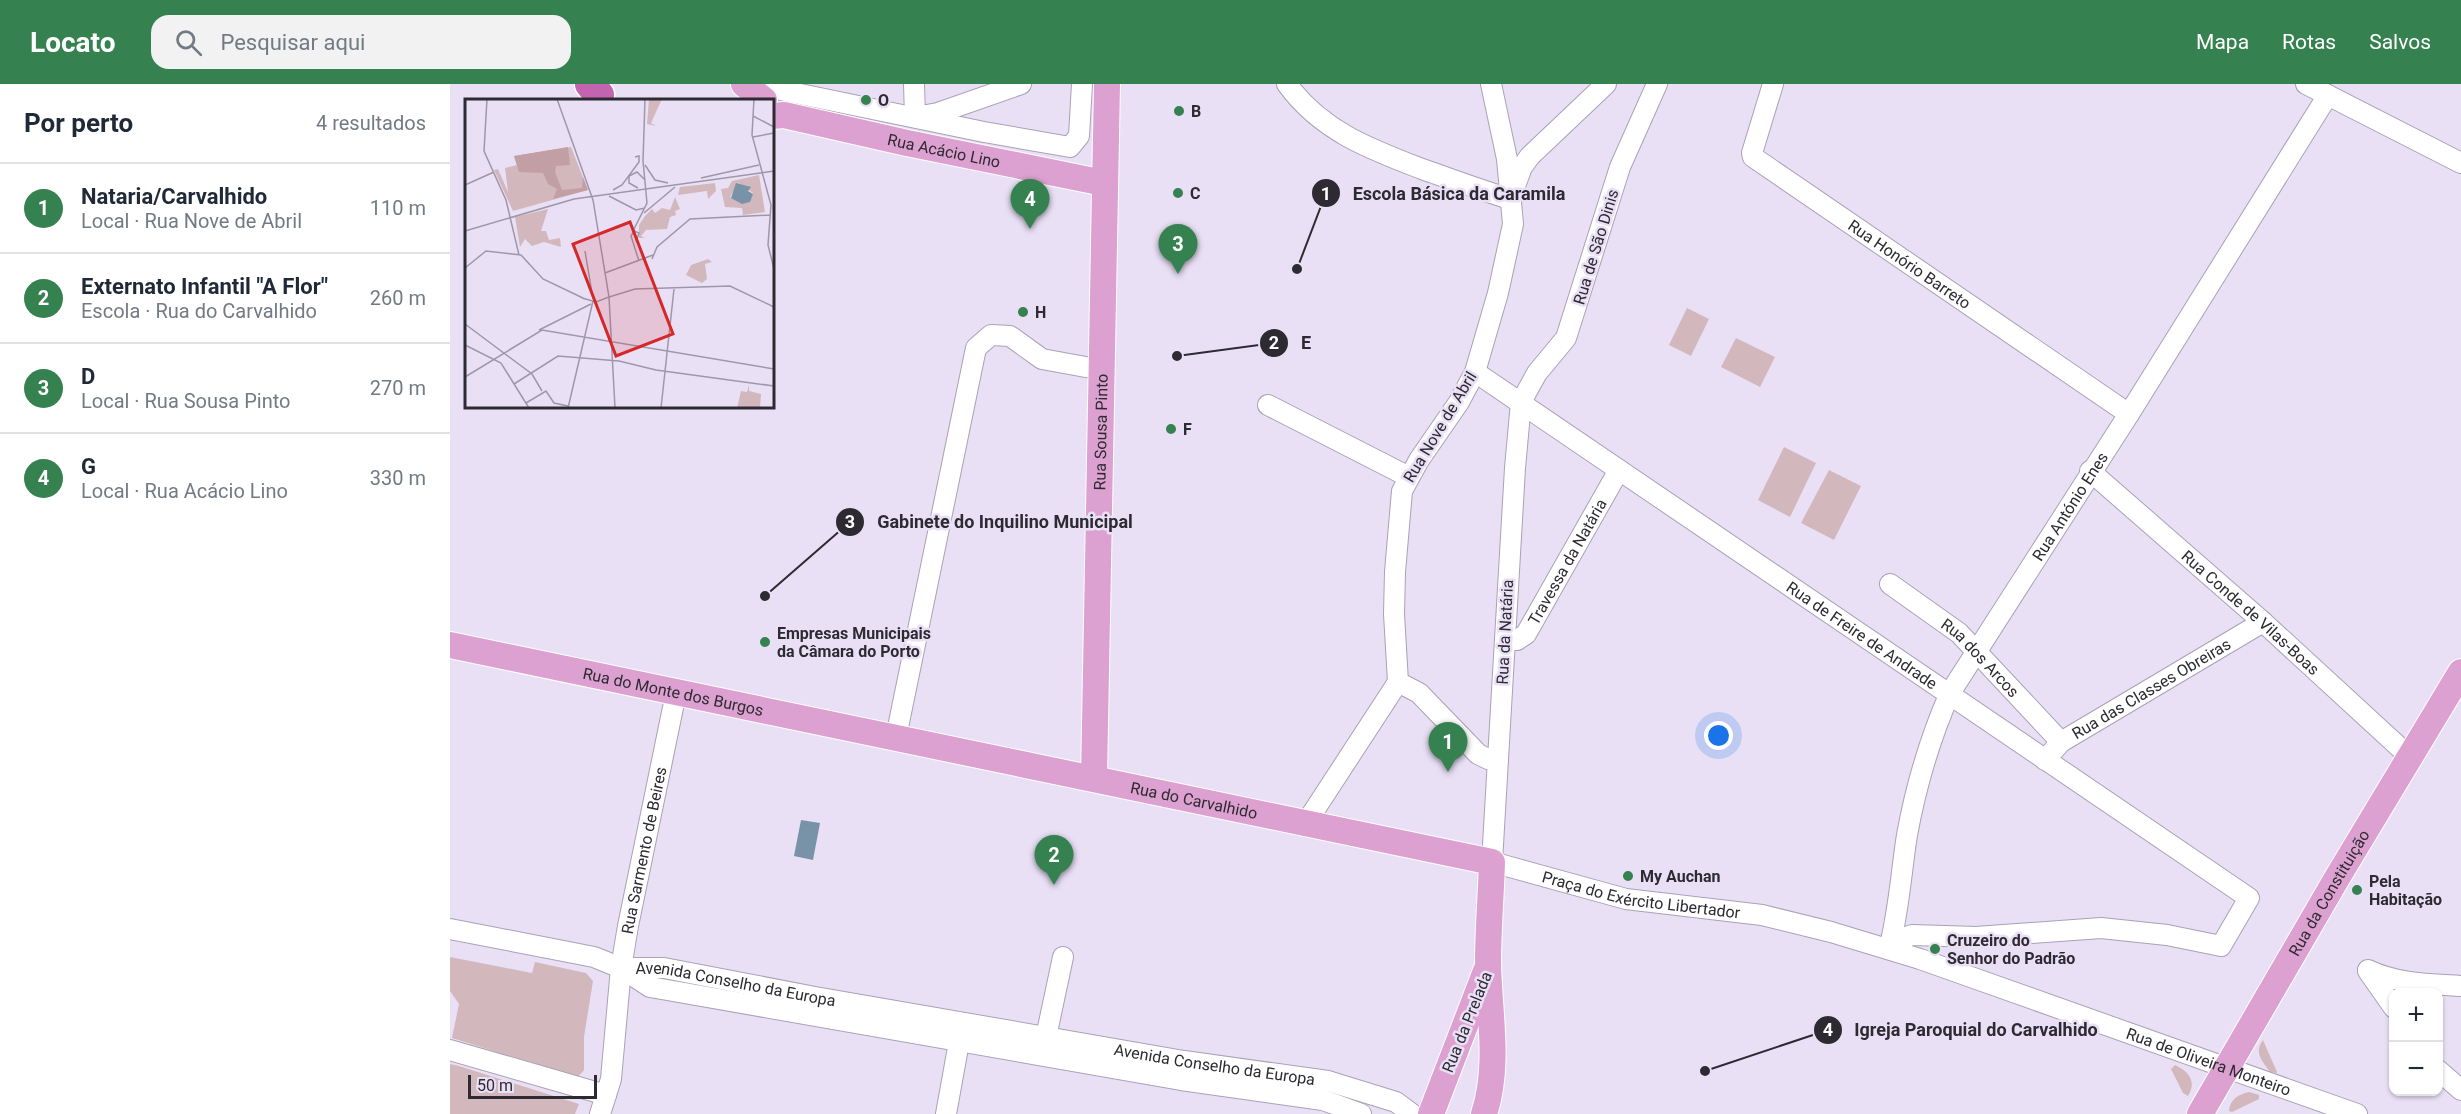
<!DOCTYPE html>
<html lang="pt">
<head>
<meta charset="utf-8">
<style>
	body { margin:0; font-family:Roboto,sans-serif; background:#f2f2f3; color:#1f2937 }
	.controls { position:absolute; right:18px; bottom:18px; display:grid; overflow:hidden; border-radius:12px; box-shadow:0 2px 4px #0004 }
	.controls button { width:54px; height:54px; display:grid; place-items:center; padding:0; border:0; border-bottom:2px solid #e0e1e3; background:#fff; color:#1f2937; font:30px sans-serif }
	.scale { position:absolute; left:18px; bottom:15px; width:129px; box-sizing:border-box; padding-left:6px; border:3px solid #2d2a32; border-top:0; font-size:16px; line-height:21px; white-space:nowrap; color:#2d2a32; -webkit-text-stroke:4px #e9e0f6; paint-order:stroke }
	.you { position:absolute; left:1269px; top:652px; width:21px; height:21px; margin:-15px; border:4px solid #fff; border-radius:50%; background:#1a73e8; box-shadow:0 0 0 9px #1a73e833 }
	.badge { display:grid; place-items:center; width:39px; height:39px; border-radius:50%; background:#368150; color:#fff; font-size:20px; font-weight:700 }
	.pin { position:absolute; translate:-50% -50px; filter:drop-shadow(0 2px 3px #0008) }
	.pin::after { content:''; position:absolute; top:32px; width:21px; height:18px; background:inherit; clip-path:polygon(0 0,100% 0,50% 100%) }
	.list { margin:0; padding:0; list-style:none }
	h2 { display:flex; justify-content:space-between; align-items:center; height:78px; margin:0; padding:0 24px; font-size:26px }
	h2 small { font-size:20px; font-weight:400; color:#747a83 }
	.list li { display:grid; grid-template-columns:39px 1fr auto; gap:18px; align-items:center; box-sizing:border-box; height:90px; padding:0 24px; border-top:2px solid #e0e1e3 }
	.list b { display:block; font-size:22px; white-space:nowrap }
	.list p { margin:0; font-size:20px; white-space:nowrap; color:#747a83 }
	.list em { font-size:20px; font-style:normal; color:#747a83 }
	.icon { flex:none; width:33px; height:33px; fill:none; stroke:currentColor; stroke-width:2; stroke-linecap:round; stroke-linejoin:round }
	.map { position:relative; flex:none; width:2011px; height:1030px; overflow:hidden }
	header { display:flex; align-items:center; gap:36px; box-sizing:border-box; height:84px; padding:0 30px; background:#368150; color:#fff }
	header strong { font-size:28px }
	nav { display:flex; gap:33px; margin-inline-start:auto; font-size:21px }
	.search { width:420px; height:54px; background:#f2f2f3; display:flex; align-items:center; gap:15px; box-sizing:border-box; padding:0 21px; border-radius:18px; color:#747a83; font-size:22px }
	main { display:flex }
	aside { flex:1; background:#fff }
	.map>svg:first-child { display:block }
	.green { fill:#d2b8bc }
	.water { fill:#7892a7 }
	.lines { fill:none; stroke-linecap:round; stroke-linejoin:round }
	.minor-casing { stroke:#aaa1b6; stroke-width:22 }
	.major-casing { stroke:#fff; stroke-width:28 }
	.highway-casing { stroke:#fff; stroke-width:33 }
	.minor { stroke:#fff; stroke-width:20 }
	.major { stroke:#dca1d0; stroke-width:26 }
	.highway { stroke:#c463b0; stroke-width:30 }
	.poi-dot { fill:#368150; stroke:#e9e0f6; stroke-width:2 }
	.labels { text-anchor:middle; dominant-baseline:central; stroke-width:5; stroke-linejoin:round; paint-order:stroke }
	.poi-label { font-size:16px; font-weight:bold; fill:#2d2a32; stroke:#e9e0f6; text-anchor:start }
	.street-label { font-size:16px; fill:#2d2a32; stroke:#e9e0f6 }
	.inset-road { fill:none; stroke:#9e97a8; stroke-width:1.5 }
	.view { fill:#d62828; fill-opacity:0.15; stroke:#d62828; stroke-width:3 }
	.inset-edge { fill:none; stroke:#2d2a32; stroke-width:3 }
	.leader { fill:none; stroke:#2d2a32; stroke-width:2 }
	.callout-dot { fill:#2d2a32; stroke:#e9e0f6; stroke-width:2 }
	.mark-label { font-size:18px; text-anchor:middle; font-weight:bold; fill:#fff }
	.callout-label { font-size:18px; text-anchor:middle; font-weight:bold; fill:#2d2a32; stroke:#e9e0f6; stroke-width:5; stroke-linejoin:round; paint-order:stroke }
</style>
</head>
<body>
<header>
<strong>Locato</strong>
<div class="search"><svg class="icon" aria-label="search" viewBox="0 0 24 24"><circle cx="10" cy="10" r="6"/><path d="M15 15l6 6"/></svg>Pesquisar aqui</div>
<nav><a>Mapa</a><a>Rotas</a><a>Salvos</a></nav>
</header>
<main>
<aside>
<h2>Por perto<small>4 resultados</small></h2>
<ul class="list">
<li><span class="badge">1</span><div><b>Nataria/Carvalhido</b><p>Local · Rua Nove de Abril</p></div><em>110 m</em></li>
<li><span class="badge">2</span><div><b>Externato Infantil &quot;A Flor&quot;</b><p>Escola · Rua do Carvalhido</p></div><em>260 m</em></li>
<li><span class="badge">3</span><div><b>D</b><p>Local · Rua Sousa Pinto</p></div><em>270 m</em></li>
<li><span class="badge">4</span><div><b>G</b><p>Local · Rua Acácio Lino</p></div><em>330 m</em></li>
</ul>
</aside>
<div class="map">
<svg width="2011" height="1030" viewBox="0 0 2011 1030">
	<rect width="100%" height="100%" fill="#e9e0f6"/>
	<path class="green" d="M1237,224L1259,235L1241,272L1219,261Z
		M1286,254L1325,273L1310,303L1271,283Z
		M1334,363L1366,379L1340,433L1308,416Z
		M1379,386L1411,402L1384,456L1351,439Z
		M0,873L82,889L85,878L136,889L143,897L134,953V986L128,993L2,954L9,920L0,907Z
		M1813,956L1827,988V989L1820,988C1813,978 1803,969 1813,956Z
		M0,980L9,982L129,1020L125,1030H0Z
		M1725,981C1739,987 1747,998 1738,1012L1733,1009L1721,985Z
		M1799,1008L1809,1011V1015L1782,1028L1779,1027C1780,1015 1789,1010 1799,1008Z"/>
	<path class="water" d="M351,736L370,739L363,776L344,772Z"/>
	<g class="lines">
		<defs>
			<g id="minor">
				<path d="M464,0L465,33L488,29L571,0"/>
				<path d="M837,0C871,47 920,65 972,85C1001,95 1030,106 1060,115"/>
				<path d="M1041,0L1057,75L1063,140L1048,209L1025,288L1009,318L969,376L952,407L945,488L944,530L948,598L969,609L1028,670L1038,675L1048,676"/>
				<path id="s1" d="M1207,0L1170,83L1116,254L1087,289L1071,318L1065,384L1042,778L1176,815L1312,831L1381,848L1470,875L1907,1030"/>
				<path id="s2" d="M1323,0L1302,69L1303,73L1679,330"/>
				<path d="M1856,0L2011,79"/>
				<path d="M316,3L534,48L620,63L629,52L632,0"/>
				<path d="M1062,110L1072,83L1080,72L1156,0"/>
				<path id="s3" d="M1025,288L1799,814L1771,862L1717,851L1651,844L1526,853L1462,851L1451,855L1439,865"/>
				<path d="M818,321L959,393"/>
				<path id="s4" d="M1640,387L1813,538L1960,673"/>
				<path id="s5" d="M1440,500L1509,549L1611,658"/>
				<path id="s6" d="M1055,556H1067L1076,550L1169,386"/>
				<path d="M446,653L526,264L541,251L560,252L592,275L652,286"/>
				<path id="s7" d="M1595,676L1611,658L1813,538"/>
				<path d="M856,739L948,598"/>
				<path d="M0,845L144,873L171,884L200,903L731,996L873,1016L911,1030"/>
				<path id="s8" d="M1439,865C1449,827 1451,789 1457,751C1466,702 1480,654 1500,609L1679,330L1878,11"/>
				<path id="s9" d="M171,884H214L365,913L734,977L878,997L946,1018L962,1030"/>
				<path d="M1918,886C1947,900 1979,900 2011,902"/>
				<path d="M1918,887L1944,924"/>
				<path d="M596,953L613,873"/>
				<path d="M0,966L156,1011"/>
				<path d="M1988,986L2011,1006"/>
				<path id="s10" d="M150,1030L161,995L171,884L178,842L226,609"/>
				<path d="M496,1030L511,947"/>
			</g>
			<g id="major">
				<path d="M294,0L314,16"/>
				<path id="s11" d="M322,32L334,31L457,59L654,99"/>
				<path id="s12" d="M0,561L1042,778C1041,812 1038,846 1038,879C1039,930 1050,981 1034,1030"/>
				<path id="s13" d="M644,694L657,0"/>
				<path d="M981,1030L1036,887"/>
				<path id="s14" d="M1750,1030L1887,794L2011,588"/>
			</g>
			<path id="highway" d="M140,0L149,11"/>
		</defs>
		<use href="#minor" class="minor-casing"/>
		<use href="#major" class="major-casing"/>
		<use href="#highway" class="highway-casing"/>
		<use href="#minor" class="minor"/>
		<use href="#major" class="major"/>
		<use href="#highway" class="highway"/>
	</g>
	<g class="poi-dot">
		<circle cx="416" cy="16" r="6"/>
		<circle cx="729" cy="27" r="6"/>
		<circle cx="728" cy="109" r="6"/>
		<circle cx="573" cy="228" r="6"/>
		<circle cx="721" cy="345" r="6"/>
		<circle cx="315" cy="558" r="6"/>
		<circle cx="1178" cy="792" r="6"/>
		<circle cx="1907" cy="806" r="6"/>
		<circle cx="1485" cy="865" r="6"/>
	</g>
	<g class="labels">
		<g class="poi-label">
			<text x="428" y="16">O</text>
			<text x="741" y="27">B</text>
			<text x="740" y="109">C</text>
			<text x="585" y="228">H</text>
			<text x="733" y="345">F</text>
			<text x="327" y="549">Empresas Municipais<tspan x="327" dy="18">da Câmara do Porto</tspan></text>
			<text x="1190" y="792">My Auchan</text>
			<text x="1919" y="797">Pela<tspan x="1919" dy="18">Habitação</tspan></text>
			<text x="1497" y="856">Cruzeiro do<tspan x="1497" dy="18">Senhor do Padrão</tspan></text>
		</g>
		<g class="street-label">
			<text stroke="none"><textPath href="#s11" startOffset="176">Rua Acácio Lino</textPath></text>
			<text transform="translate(1146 163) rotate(-73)">Rua de São Dinis</text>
			<text stroke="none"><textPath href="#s2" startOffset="266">Rua Honório Barreto</textPath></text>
			<text transform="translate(990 343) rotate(-59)">Rua Nove de Abril</text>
			<text stroke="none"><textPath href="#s13" startOffset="346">Rua Sousa Pinto</textPath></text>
			<text stroke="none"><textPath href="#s8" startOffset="486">Rua António Enes</textPath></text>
			<text stroke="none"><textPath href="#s6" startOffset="106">Travessa da Natária</textPath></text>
			<text stroke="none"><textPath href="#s4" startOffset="214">Rua Conde de Vilas-Boas</textPath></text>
			<text transform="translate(1055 548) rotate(-87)">Rua da Natária</text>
			<text stroke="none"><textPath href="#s3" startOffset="468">Rua de Freire de Andrade</textPath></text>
			<text stroke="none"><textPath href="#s5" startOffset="117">Rua dos Arcos</textPath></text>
			<text stroke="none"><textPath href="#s7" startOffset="129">Rua das Classes Obreiras</textPath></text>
			<text stroke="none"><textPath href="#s12" startOffset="228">Rua do Monte dos Burgos</textPath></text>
			<text stroke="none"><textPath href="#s12" startOffset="760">Rua do Carvalhido</textPath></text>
			<text stroke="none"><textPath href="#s10" startOffset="268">Rua Sarmento de Beires</textPath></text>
			<text stroke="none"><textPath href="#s14" startOffset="256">Rua da Constituição</textPath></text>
			<text stroke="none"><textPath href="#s1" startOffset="963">Praça do Exército Libertador</textPath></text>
			<text stroke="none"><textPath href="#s9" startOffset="116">Avenida Conselho da Europa</textPath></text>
			<text transform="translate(1017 938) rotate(-68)">Rua da Prelada</text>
			<text stroke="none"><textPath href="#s1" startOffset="1556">Rua de Oliveira Monteiro</textPath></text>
			<text stroke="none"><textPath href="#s9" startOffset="602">Avenida Conselho da Europa</textPath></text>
		</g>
	</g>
	<g transform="translate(15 15)">
		<rect width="309" height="309" fill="#e9e0f6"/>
		<path d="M184,0H197L186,24L191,27L182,25ZM106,48L123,91L48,112L29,71L33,70L43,93L40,69L52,66L49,57ZM294,76L300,113L278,116L277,109L260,108L256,90L263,89L267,82ZM273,84L288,94L282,104L265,98ZM250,84L251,92L243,100L242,92L213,96L215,88ZM210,98L215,110L210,112L211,116L205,118L202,130L181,131L176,137L180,139H174V126L180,117L187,110L190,114L197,109L205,111ZM83,110L76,132H81L84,141L95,139L96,148L79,143L67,147L60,140L55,148L50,118ZM243,160L247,163L240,165L242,180L237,184L221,176L226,166ZM284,286V292L296,295L295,309H272L276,292L282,293Z" fill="#d2b8bc" fill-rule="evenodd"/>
		<path d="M103,48L105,66L91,67L90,73L97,91L117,89L118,78L123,91L88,100L92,90L83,85L78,74L54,73L49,57Z" fill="#c29ea5"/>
		<path d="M271,84L286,88L283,92L288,95L285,103L277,105L266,99Z" fill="#7892a7"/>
		<path class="inset-road" d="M22,0L19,52L41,101L54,156M92,0L128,101L144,198L131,203L117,199M289,0L287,36L306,106L303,146L309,170M288,17L309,28M288,38L309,34M180,66L190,81L203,84M236,79L294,66M0,86L29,73M173,89L164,84V77L172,73L179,80M148,91L157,86L174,63V57L170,58M144,97L171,111L180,109M179,114L210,88M0,132L109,100L309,72M168,132L182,104L178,62L180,0M171,143L174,134L169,132L166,137L174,162M120,152L128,200M187,160L192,148L225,120L305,116M0,169L21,152L56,156L78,180L120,200M140,174L188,156M0,225L67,275L77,292M74,231L126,205M0,246L36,264L64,309M0,278L77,231L309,270M49,285L93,257L154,262L191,271L309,287M61,304L81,292L89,304L103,307M103,309L128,202M150,309L144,198L170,190L265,187L309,208M196,309L209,190"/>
		<path class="view" d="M165,123L208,235L151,257L108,145Z"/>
		<rect width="309" height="309" class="inset-edge"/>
	</g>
	<path class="leader" d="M847 185L876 109M727 272L824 259M315 512L400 438M1255 987L1378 946"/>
	<g class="callout-dot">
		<circle cx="847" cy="185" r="6"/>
		<circle cx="727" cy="272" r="6"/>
		<circle cx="315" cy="512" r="6"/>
		<circle cx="1255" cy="987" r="6"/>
		<circle cx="876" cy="109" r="15"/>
		<circle cx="824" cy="259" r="15"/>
		<circle cx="400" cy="438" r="15"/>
		<circle cx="1378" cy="946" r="15"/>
	</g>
	<g class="mark-label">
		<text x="876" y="116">1</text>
		<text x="824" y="265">2</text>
		<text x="400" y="444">3</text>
		<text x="1378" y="952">4</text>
	</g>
	<g class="callout-label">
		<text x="1009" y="116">Escola Básica da Caramila</text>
		<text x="856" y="265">E</text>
		<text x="555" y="444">Gabinete do Inquilino Municipal</text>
		<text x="1526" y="952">Igreja Paroquial do Carvalhido</text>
	</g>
</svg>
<div class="controls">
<button>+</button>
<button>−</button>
</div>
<div class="scale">50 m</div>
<div class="you"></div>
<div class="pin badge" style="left:998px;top:688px">1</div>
<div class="pin badge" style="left:604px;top:801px">2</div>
<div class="pin badge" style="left:728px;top:190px">3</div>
<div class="pin badge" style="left:580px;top:145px">4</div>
</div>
</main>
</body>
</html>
